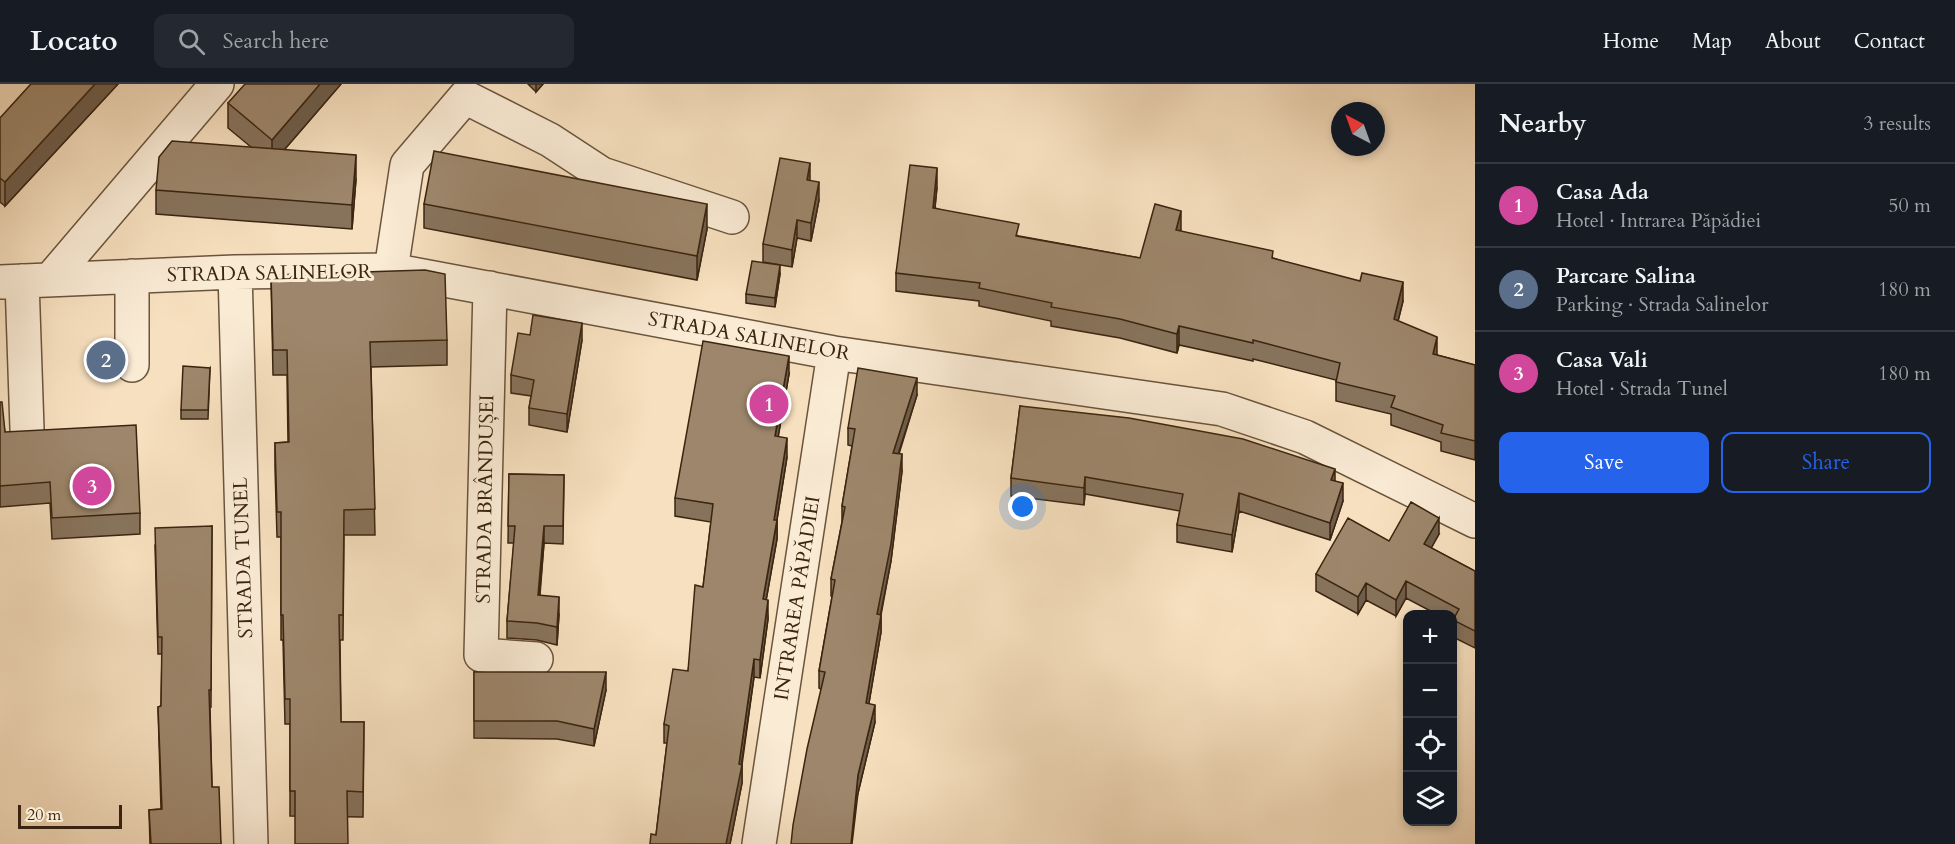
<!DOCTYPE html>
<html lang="en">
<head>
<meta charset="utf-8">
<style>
	body { margin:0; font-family:Cardo,serif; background:#242831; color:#f1f3f6 }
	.controls { position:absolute; right:18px; bottom:18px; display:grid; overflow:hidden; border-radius:12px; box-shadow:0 3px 9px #0003 }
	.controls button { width:54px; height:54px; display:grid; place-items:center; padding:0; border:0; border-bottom:2px solid #363941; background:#171b24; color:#f1f3f6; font:30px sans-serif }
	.compass { position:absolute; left:1331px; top:18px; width:54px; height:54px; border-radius:50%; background:#171b24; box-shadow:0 3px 9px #0003; rotate:319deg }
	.scale { position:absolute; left:18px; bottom:15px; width:104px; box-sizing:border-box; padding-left:6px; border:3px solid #3b2510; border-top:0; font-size:16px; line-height:21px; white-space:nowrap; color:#3b2510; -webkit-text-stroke:4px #faebd5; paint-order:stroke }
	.you { position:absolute; left:1023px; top:423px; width:21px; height:21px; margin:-15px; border:4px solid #fff; border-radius:50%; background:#1a73e8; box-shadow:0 0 0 9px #1a73e833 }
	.badge { display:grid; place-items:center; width:39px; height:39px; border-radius:50%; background:#2563eb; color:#fff; font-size:20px; font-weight:700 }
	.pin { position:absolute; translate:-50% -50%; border:3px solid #fff; box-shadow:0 2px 6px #0006 }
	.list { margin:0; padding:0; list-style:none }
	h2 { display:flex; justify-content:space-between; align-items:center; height:78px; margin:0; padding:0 24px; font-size:26px }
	h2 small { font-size:20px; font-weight:400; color:#9ea1a6 }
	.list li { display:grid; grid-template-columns:39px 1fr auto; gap:18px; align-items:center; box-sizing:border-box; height:84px; padding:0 24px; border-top:2px solid #363941 }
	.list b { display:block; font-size:22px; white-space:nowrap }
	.list p { margin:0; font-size:20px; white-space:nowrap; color:#9ea1a6 }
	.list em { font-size:20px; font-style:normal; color:#9ea1a6 }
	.actions { display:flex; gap:12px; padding:18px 24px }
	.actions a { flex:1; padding:14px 0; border:2px solid #2563eb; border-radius:12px; text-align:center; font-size:21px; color:#2563eb }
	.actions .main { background:#2563eb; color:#fff }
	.icon { flex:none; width:33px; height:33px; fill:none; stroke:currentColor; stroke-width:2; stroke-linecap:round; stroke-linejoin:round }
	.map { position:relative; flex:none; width:1475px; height:760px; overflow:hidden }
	header { display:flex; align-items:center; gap:36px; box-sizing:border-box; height:84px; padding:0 30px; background:#171b24; border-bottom:2px solid #363941 }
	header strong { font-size:28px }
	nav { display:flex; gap:33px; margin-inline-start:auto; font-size:21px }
	.search { width:420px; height:54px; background:#242831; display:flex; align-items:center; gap:15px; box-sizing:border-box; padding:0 21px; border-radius:12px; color:#9ea1a6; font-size:22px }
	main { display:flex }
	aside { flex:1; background:#171b24 }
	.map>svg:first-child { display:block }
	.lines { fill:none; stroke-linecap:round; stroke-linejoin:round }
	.minor-casing { stroke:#6a543c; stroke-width:36 }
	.minor { stroke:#faebd5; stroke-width:33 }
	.wall { fill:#87735c; stroke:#3b2510; stroke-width:1.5 }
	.shaded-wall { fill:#6e5e4b; stroke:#3b2510; stroke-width:1.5 }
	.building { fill:#9d866b; stroke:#3b2510; stroke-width:1.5 }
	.labels { text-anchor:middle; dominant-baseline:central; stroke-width:6; stroke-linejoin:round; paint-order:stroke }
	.street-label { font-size:20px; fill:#3b2510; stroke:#faebd5 }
</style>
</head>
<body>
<header>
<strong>Locato</strong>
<div class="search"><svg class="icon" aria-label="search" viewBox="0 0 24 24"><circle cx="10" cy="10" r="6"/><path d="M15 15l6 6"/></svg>Search here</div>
<nav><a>Home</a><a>Map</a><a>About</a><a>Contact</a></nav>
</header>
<main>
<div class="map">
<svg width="1475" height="760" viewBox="0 0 1475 760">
	<rect width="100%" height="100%" fill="#f7e0bf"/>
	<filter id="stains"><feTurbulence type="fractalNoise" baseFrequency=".00333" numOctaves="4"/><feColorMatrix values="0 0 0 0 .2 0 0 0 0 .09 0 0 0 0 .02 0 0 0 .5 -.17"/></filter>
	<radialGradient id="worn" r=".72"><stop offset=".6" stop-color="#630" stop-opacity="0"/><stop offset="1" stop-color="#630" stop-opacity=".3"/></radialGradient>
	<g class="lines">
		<defs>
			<path id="minor" d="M391,186L407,81L465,13L550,56L602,90L732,133
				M235,188L251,760
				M50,196L217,0
				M22,197L27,345
				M0,198L235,188L391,186L834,269L1222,325L1305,353L1475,437
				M490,204L481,571L536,575
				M132,281V192
				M759,760L834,269"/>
		</defs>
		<use href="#minor" class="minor-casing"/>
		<use href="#minor" class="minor"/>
	</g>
	<path class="wall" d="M31,0H118L5,122L0,118V34Z
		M341,0L284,66L356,95L352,145L156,130V106L251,63L228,44V19Z
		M528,0H543L536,8Z
		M810,97L819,116L811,157L797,154L792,183L763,178V160Z
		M937,103L935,124L1019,152L1140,174L1181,145L1180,147L1273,174L1403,217L1398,237L1437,271L1475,281V376L1441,367V358L1391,341V330L1336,317V296L1253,275V277L1179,261L1177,269L1120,254L1051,242V237L979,222V217L896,207V189Z
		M424,120L707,145L697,196L424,144Z
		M780,190L775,223L746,219V210Z
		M271,191L447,256V281L371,283L375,451H344L343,556H340L341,638H364L363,733L290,732V640H285L283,556H281V453H277L275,384V359L288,358L287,291H273Z
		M530,251L582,256L567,348L529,341V324L531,312L511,309V291Z
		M210,284L208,335H181V326Z
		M789,290L778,353L787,373L777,436V455L766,516L768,535L760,594L754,593L742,681V699L730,760H650L656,751L667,659H664V640L688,587L703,503L711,438L675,432V414Z
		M917,311L899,370L902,387L891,477L881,531V548L869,619L875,638L858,709L821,605L819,604V587L832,513L831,512V495L842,438V422L852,362L848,361V344Z
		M0,318L5,348L140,429V450L52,455L50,419L0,423Z
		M1020,322L1335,397L1343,417L1330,456L1239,427L1232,468L1177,458V441L1180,427L1085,410L1084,421L1011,412V394Z
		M509,390L564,391L563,460L544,459L540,511L559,530L557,561L537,556L507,554V537L514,459H508Z
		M212,442L211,623H210L212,703L221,760H150L149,726L161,725L158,623L161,622L162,570H158L155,461Z
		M1439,450L1431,464L1475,487V564L1453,553L1452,531H1438L1406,514L1396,532L1366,516L1358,530L1316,507V490L1389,457Z
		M474,588L606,606L594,662L557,655L474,654Z"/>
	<path class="shaded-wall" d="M95,0H118L5,122V98Z
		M320,0H341L272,80V56Z
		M536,0H543L536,8Z
		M356,71V95L352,145V121Z
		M810,79V97L807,96Z
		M937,84V103L933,142V124Z
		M819,98V116L811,157V139Z
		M707,120V145L697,196V172Z
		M1181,127V145L1176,164V146Z
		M797,136V154L792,183V166Z
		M780,181V190L775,223V214Z
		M1403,198V217L1394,253V235Z
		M582,239V256L567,348V330Z
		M1179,242V261L1177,269V250Z
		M1437,253V271L1433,270Z
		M789,272V290L775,371V352Z
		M917,294V311L893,386V369Z
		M787,354V373L774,454V436Z
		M902,370V387L891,477L877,548V530Z
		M1335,385V402L1331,396Z
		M1085,393V410L1084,421V404Z
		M1343,399V417L1330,456V439Z
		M1239,409V427L1232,468V451Z
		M1439,434V450L1424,477V460Z
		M777,436V455L763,534V515Z
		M544,442V459L538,528V511Z
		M1406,497V514L1396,532V516Z
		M1366,499V516L1358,530V513Z
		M559,513V530L557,561V543Z
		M768,516V535L760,594V576Z
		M881,531V548L866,636V619Z
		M754,575V593L741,683L742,681V699L730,760H726L739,680Z
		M606,588V606L594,662V645Z
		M875,621V638L858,709L852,760H851L858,691Z"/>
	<path class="building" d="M31,0H95L5,98L0,94V34Z
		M245,0H320L272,56L228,19Z
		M172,57L356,71L352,121L156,106L159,73Z
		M434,67L707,120L697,172L424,120Z
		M780,74L810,79L807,96L819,98L811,139L797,136L792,166L763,160Z
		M910,81L937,84L933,124L1019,140L1016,152L1140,174L1155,120L1181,127L1176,146L1273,167L1272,174L1360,197L1362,189L1403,198L1394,235L1437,253L1433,270L1475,281V357L1441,349L1443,341L1391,323L1395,312L1336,298L1340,279L1253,256V259L1179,242L1177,250L1120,235L1051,223L1052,219L979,204L980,199L896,189Z
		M752,177L780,181L775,214L746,210Z
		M425,186L445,190L447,256L370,258L375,425L344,426L343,531H339L341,638H364L363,708L347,707L348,760H295V707H290V615H285L283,531H281V428H277L275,359L289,358L287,266H273L271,191Z
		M533,231L582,239L567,330L529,324L534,296L511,291L518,249L530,251Z
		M703,257L789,272L775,352L787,354L774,436H777L763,515L768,516L760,576L754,575L739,680L742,681L726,760H650L651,750L656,751L669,642L664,640L673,585L688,587L695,501L703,503L713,420L675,414Z
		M183,282L210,284L208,326H181Z
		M858,284L917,294L893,369L902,370L891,460L877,530L881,531L866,619L875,621L858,691L851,760H791L793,741L807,665L825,588L819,587L835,496L831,495L845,423L842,422L855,345L848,344Z
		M0,318H2L5,348L136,341L140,429L52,434L50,398L0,402Z
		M1020,322L1129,334L1243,355L1335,385L1331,396L1343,399L1330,439L1239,409L1232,451L1177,441L1183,410L1085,393L1084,404L1011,394Z
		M509,390L564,391L563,442H544L538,511L559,513L557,543L537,539L507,537L515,442H508Z
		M1411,418L1439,434L1424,460L1475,487V547L1453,536L1459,525L1406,497L1396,516L1366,499L1358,513L1316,490L1348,434L1389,457Z
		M212,442L211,606H209L212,703H219L221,760H151L149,726L162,725L158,623L161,622L162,553H158L155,444Z
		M474,588H606L594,645L557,637H474Z"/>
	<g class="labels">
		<g class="street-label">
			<text transform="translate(269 189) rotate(-1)">STRADA SALINELOR</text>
			<text transform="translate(749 252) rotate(10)">STRADA SALINELOR</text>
			<text transform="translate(485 415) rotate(-89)">STRADA BRÂNDUȘEI</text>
			<text transform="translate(243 474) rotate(-92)">STRADA TUNEL</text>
			<text transform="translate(797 514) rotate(-81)">INTRAREA PĂPĂDIEI</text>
		</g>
	</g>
	<rect width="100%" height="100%" filter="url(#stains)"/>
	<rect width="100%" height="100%" fill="url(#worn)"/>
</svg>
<div class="controls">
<button>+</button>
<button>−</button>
<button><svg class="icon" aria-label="locate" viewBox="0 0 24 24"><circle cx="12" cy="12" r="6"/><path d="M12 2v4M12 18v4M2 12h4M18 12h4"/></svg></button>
<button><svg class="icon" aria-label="layers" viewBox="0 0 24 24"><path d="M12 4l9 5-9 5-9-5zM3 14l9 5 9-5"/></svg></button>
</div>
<svg class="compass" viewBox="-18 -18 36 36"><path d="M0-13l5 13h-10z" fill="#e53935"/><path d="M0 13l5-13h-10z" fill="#9ea1a6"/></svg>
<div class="scale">20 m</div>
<div class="you"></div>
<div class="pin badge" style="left:769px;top:320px;background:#d1479c">1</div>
<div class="pin badge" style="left:106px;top:276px;background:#5c6f8a">2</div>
<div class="pin badge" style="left:92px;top:402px;background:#d1479c">3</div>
</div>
<aside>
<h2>Nearby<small>3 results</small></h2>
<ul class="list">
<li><span class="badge" style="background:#d1479c">1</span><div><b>Casa Ada</b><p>Hotel · Intrarea Păpădiei</p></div><em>50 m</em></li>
<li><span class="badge" style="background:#5c6f8a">2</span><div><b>Parcare Salina</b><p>Parking · Strada Salinelor</p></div><em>180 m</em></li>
<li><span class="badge" style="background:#d1479c">3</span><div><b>Casa Vali</b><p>Hotel · Strada Tunel</p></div><em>180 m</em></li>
</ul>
<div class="actions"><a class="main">Save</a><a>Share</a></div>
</aside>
</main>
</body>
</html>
